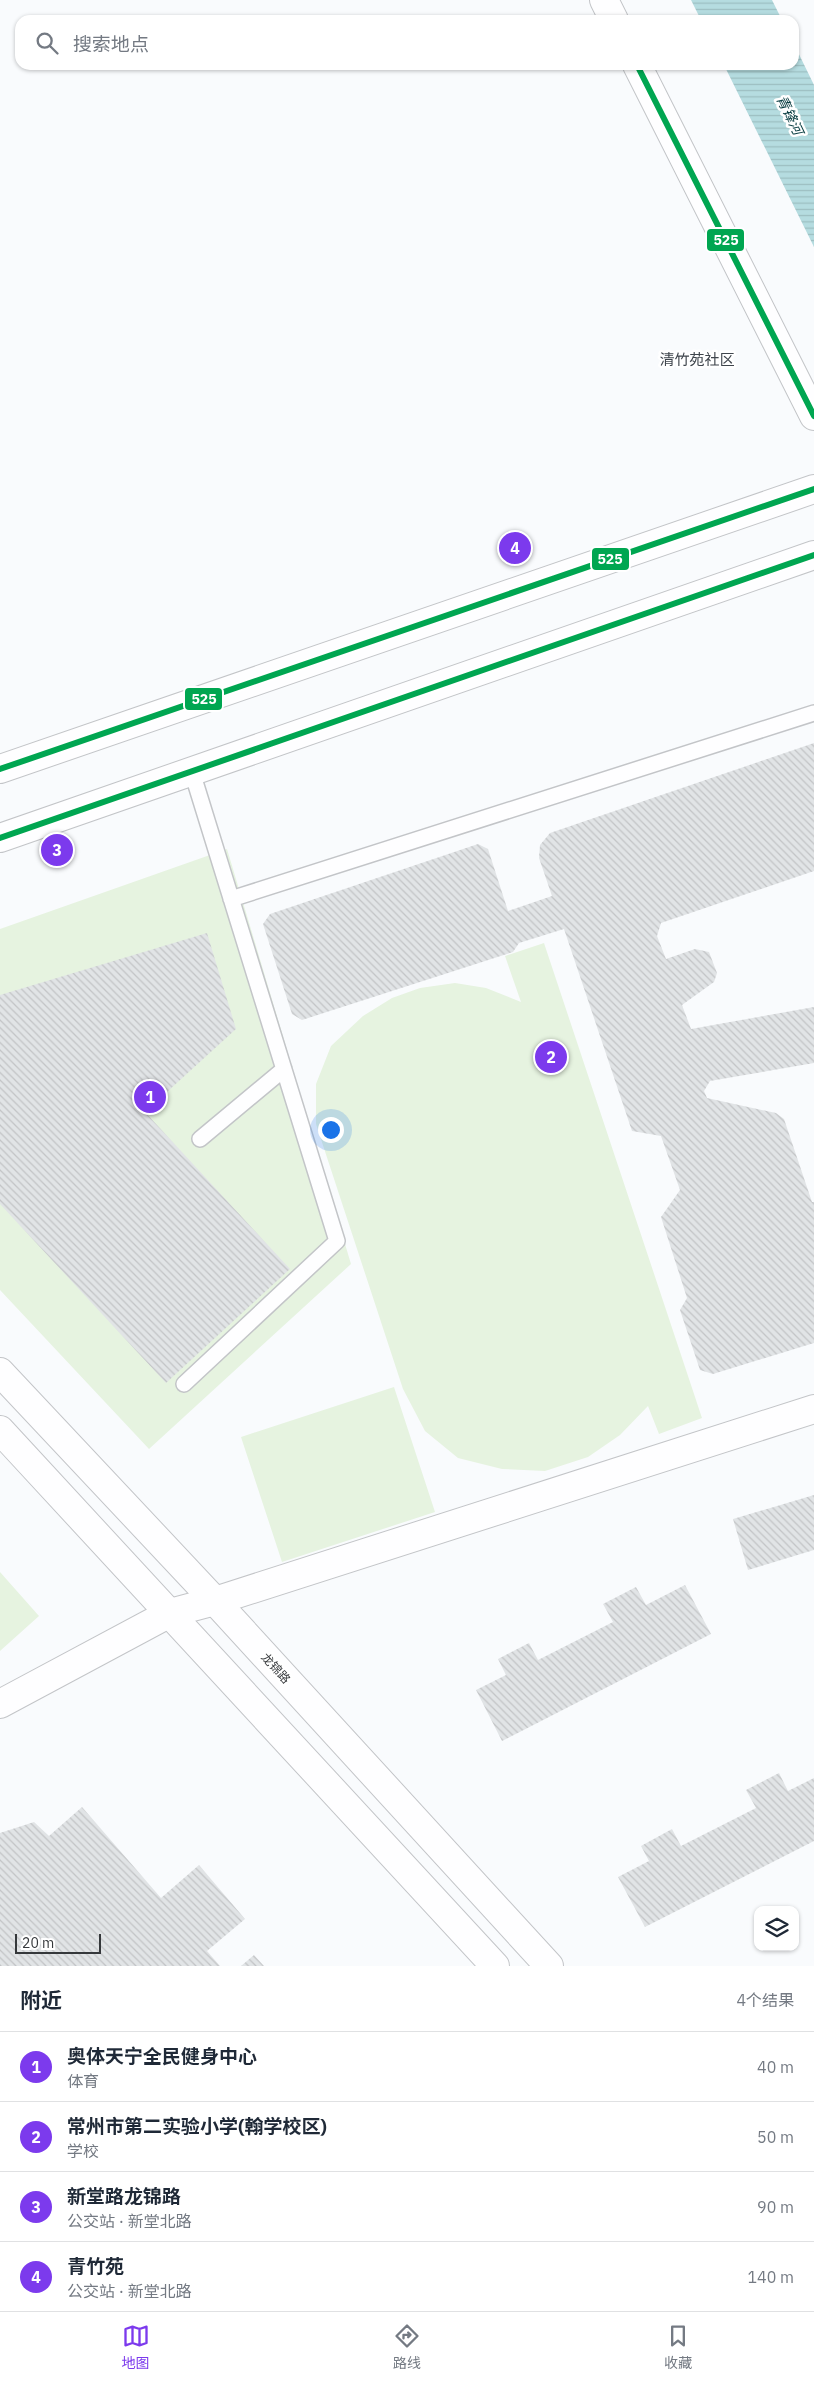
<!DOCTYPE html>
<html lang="zh">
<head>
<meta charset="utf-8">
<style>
	body { margin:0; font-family:"IBM Plex Sans","Noto Sans SC",sans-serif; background:#f2f2f3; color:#1f2937 }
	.controls { position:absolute; right:15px; bottom:15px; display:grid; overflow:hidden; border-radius:10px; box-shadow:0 1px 4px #0004 }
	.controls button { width:45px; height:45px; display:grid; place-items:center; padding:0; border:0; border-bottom:1px solid #e0e1e3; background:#fff; color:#1f2937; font:25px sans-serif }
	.scale { position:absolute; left:15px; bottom:12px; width:86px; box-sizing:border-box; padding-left:5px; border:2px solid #35383b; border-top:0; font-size:14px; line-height:18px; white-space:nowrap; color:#35383b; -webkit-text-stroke:4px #fff; paint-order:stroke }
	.you { position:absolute; left:330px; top:1129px; width:18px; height:18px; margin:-12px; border:4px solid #fff; border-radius:50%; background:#1a73e8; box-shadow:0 0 0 8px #1a73e833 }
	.badge { display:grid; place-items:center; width:32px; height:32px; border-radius:50%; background:#7c3aed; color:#fff; font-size:16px; font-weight:700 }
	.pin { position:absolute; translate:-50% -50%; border:2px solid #fff; box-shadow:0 1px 5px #0006 }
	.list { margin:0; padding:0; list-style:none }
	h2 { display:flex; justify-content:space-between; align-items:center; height:65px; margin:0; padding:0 20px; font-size:21px }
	h2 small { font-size:16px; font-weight:400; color:#747a83 }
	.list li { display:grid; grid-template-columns:32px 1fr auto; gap:15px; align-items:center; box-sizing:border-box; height:70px; padding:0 20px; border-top:1px solid #e0e1e3 }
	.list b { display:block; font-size:19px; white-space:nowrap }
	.list p { margin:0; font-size:16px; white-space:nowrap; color:#747a83 }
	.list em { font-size:16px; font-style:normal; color:#747a83 }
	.icon { flex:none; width:28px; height:28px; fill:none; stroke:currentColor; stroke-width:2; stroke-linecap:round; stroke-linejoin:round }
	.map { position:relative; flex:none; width:814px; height:1966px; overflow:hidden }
	.search { position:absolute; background:#fff; box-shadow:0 1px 4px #0004; left:15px; right:15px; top:15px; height:55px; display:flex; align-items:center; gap:12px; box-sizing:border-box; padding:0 18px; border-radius:15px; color:#747a83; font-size:19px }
	.sheet { height:345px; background:#fff }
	nav { display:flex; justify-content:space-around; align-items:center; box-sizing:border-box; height:70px; border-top:1px solid #e0e1e3; background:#fff; font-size:14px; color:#747a83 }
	nav a { display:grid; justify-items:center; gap:2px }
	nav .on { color:#7c3aed }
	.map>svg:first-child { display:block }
	.green { fill:#e6f3e0 }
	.water { fill:url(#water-rules) }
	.building { fill:url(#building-back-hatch) }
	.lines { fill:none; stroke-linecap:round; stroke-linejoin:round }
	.lane-casing { stroke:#c3c5c8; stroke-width:18 }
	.street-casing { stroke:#c3c5c8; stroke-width:30 }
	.secondary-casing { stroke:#c3c5c8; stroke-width:30 }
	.primary-casing { stroke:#c3c5c8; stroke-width:30 }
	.lane { stroke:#fefeff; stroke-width:15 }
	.street { stroke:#fefeff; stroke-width:28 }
	.secondary { stroke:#fefeff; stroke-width:28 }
	.primary { stroke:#fefeff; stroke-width:28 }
	.bus-1-casing { stroke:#fff; stroke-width:10 }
	.bus-1 { stroke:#00a651; stroke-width:6 }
	.labels { text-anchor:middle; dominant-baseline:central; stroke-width:5; stroke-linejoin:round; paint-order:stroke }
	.street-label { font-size:12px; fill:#35383b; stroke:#fff }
	.water-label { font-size:14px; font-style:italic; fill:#073c40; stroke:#fff }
	.quarter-label { font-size:15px; fill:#3f454c; stroke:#fff }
	.line-badge { stroke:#fff; stroke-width:2 }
	.badge-label { font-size:14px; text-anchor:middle; font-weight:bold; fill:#fff }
</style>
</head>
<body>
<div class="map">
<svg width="814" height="1966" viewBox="0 0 814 1966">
	<defs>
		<pattern id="water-rules" width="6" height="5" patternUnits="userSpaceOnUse" patternTransform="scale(1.25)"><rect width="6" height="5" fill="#b5dce0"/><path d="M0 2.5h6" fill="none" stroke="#9cbec1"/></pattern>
		<pattern id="building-back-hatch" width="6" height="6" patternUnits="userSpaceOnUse" patternTransform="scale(1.25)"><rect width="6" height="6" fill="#e1e4e6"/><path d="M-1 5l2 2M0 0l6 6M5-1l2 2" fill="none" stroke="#c2c4c6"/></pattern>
	</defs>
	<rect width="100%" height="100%" fill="#f9fbfd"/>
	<path class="green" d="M227,849L351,1264L149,1449L0,1290V929Z
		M544,943L702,1418L659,1434L648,1406L620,1435L588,1457L545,1471L502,1469L458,1458L425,1431L403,1389L316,1124V1084L331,1046L363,1016L392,998L420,988L455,983L486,988L521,1002L505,956Z
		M394,1387L435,1512L282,1562L241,1437Z
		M0,1572L39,1616L0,1651Z"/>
	<path class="water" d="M691,0H772L782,20H701Z
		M794,44L814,85V247L724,65H794Z"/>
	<path class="building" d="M814,743V871L661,923L657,936L666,959L695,949L709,952L717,973L714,982L682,1005L691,1029L814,1007V1063L710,1081L704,1091L707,1098L716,1100L776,1113L784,1119L812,1202H814V1343L713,1374L700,1370L680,1310L687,1298L661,1217L680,1190L661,1136L632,1131L564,929L519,943L513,952L302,1020L292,1014L263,924L270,914L478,844L488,849L508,911L552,896L539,858L540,845L550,833Z
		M207,933L236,1029L145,1112L290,1269L166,1383L0,1204V995Z
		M814,1495V1550L748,1570L733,1519Z
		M685,1585L711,1634L502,1741L476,1690L506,1675L498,1659L529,1643L538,1660L613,1622L603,1604L636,1587L646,1605Z
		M779,1773L788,1791L814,1778V1841L645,1927L618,1877L649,1861L641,1846L672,1829L681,1846L756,1808L746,1790Z
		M82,1807L161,1898L199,1865L245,1919L207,1951L220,1966H0V1833L34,1822L49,1836Z
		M254,1955L264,1966H241Z"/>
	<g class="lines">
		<defs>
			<path id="lane" d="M231,899L814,713
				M200,1139L284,1069
				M184,1384L337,1241L192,772"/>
			<path id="street" d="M0,1704L170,1613L215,1601L814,1409"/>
			<path id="secondary" d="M604,0L614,20
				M637,65L814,416
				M0,1372L215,1601L549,1966
				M0,1430L495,1966"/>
			<path id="primary" d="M0,769L814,489
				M0,838L814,555"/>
		</defs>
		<use href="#lane" class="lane-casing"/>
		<use href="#street" class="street-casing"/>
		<use href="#secondary" class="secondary-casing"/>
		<use href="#primary" class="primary-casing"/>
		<use href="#lane" class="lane"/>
		<use href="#street" class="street"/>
		<use href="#secondary" class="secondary"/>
		<use href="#primary" class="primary"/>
		<defs>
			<path id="bus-1" d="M637,65L814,416
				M0,769L814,489
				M0,838L814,555"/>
		</defs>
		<use href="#bus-1" class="bus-1-casing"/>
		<use href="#bus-1" class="bus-1"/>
	</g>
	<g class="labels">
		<g class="street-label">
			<text transform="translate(276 1668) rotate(48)">龙锦路</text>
		</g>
		<g class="water-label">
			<text transform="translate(790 115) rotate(64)">青锋河</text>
		</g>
		<g class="quarter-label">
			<text x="697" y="359">清竹苑社区</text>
		</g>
	</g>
	<g class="line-badge">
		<rect x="706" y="228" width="39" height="24" rx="5" fill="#00a651"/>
		<rect x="591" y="547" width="39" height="24" rx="5" fill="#00a651"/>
		<rect x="184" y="687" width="39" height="24" rx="5" fill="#00a651"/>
	</g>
	<g class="badge-label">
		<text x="726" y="245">525</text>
		<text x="610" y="564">525</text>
		<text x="204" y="704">525</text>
	</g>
</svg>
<div class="controls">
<button><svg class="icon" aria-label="layers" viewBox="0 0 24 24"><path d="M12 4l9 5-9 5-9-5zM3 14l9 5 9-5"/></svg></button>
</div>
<div class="scale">20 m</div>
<div class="you"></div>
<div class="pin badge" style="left:150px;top:1097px">1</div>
<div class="pin badge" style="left:551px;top:1057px">2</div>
<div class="pin badge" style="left:57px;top:850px">3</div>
<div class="pin badge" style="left:515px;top:548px">4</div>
<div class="search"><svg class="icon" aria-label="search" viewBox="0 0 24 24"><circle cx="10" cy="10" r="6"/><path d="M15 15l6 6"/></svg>搜索地点</div>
</div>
<section class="sheet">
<h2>附近<small>4个结果</small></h2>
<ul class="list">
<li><span class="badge">1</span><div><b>奥体天宁全民健身中心</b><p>体育</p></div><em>40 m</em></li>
<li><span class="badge">2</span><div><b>常州市第二实验小学(翰学校区)</b><p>学校</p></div><em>50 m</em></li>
<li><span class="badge">3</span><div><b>新堂路龙锦路</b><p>公交站 · 新堂北路</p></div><em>90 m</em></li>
<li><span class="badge">4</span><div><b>青竹苑</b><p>公交站 · 新堂北路</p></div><em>140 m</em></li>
</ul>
</section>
<nav>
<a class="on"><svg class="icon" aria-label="map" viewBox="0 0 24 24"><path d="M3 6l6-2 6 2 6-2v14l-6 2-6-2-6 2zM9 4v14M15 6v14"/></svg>地图</a>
<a><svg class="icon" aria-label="directions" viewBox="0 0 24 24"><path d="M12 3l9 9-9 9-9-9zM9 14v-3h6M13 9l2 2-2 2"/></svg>路线</a>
<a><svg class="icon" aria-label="saved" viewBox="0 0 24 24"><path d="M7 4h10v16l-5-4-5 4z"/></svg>收藏</a>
</nav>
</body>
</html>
